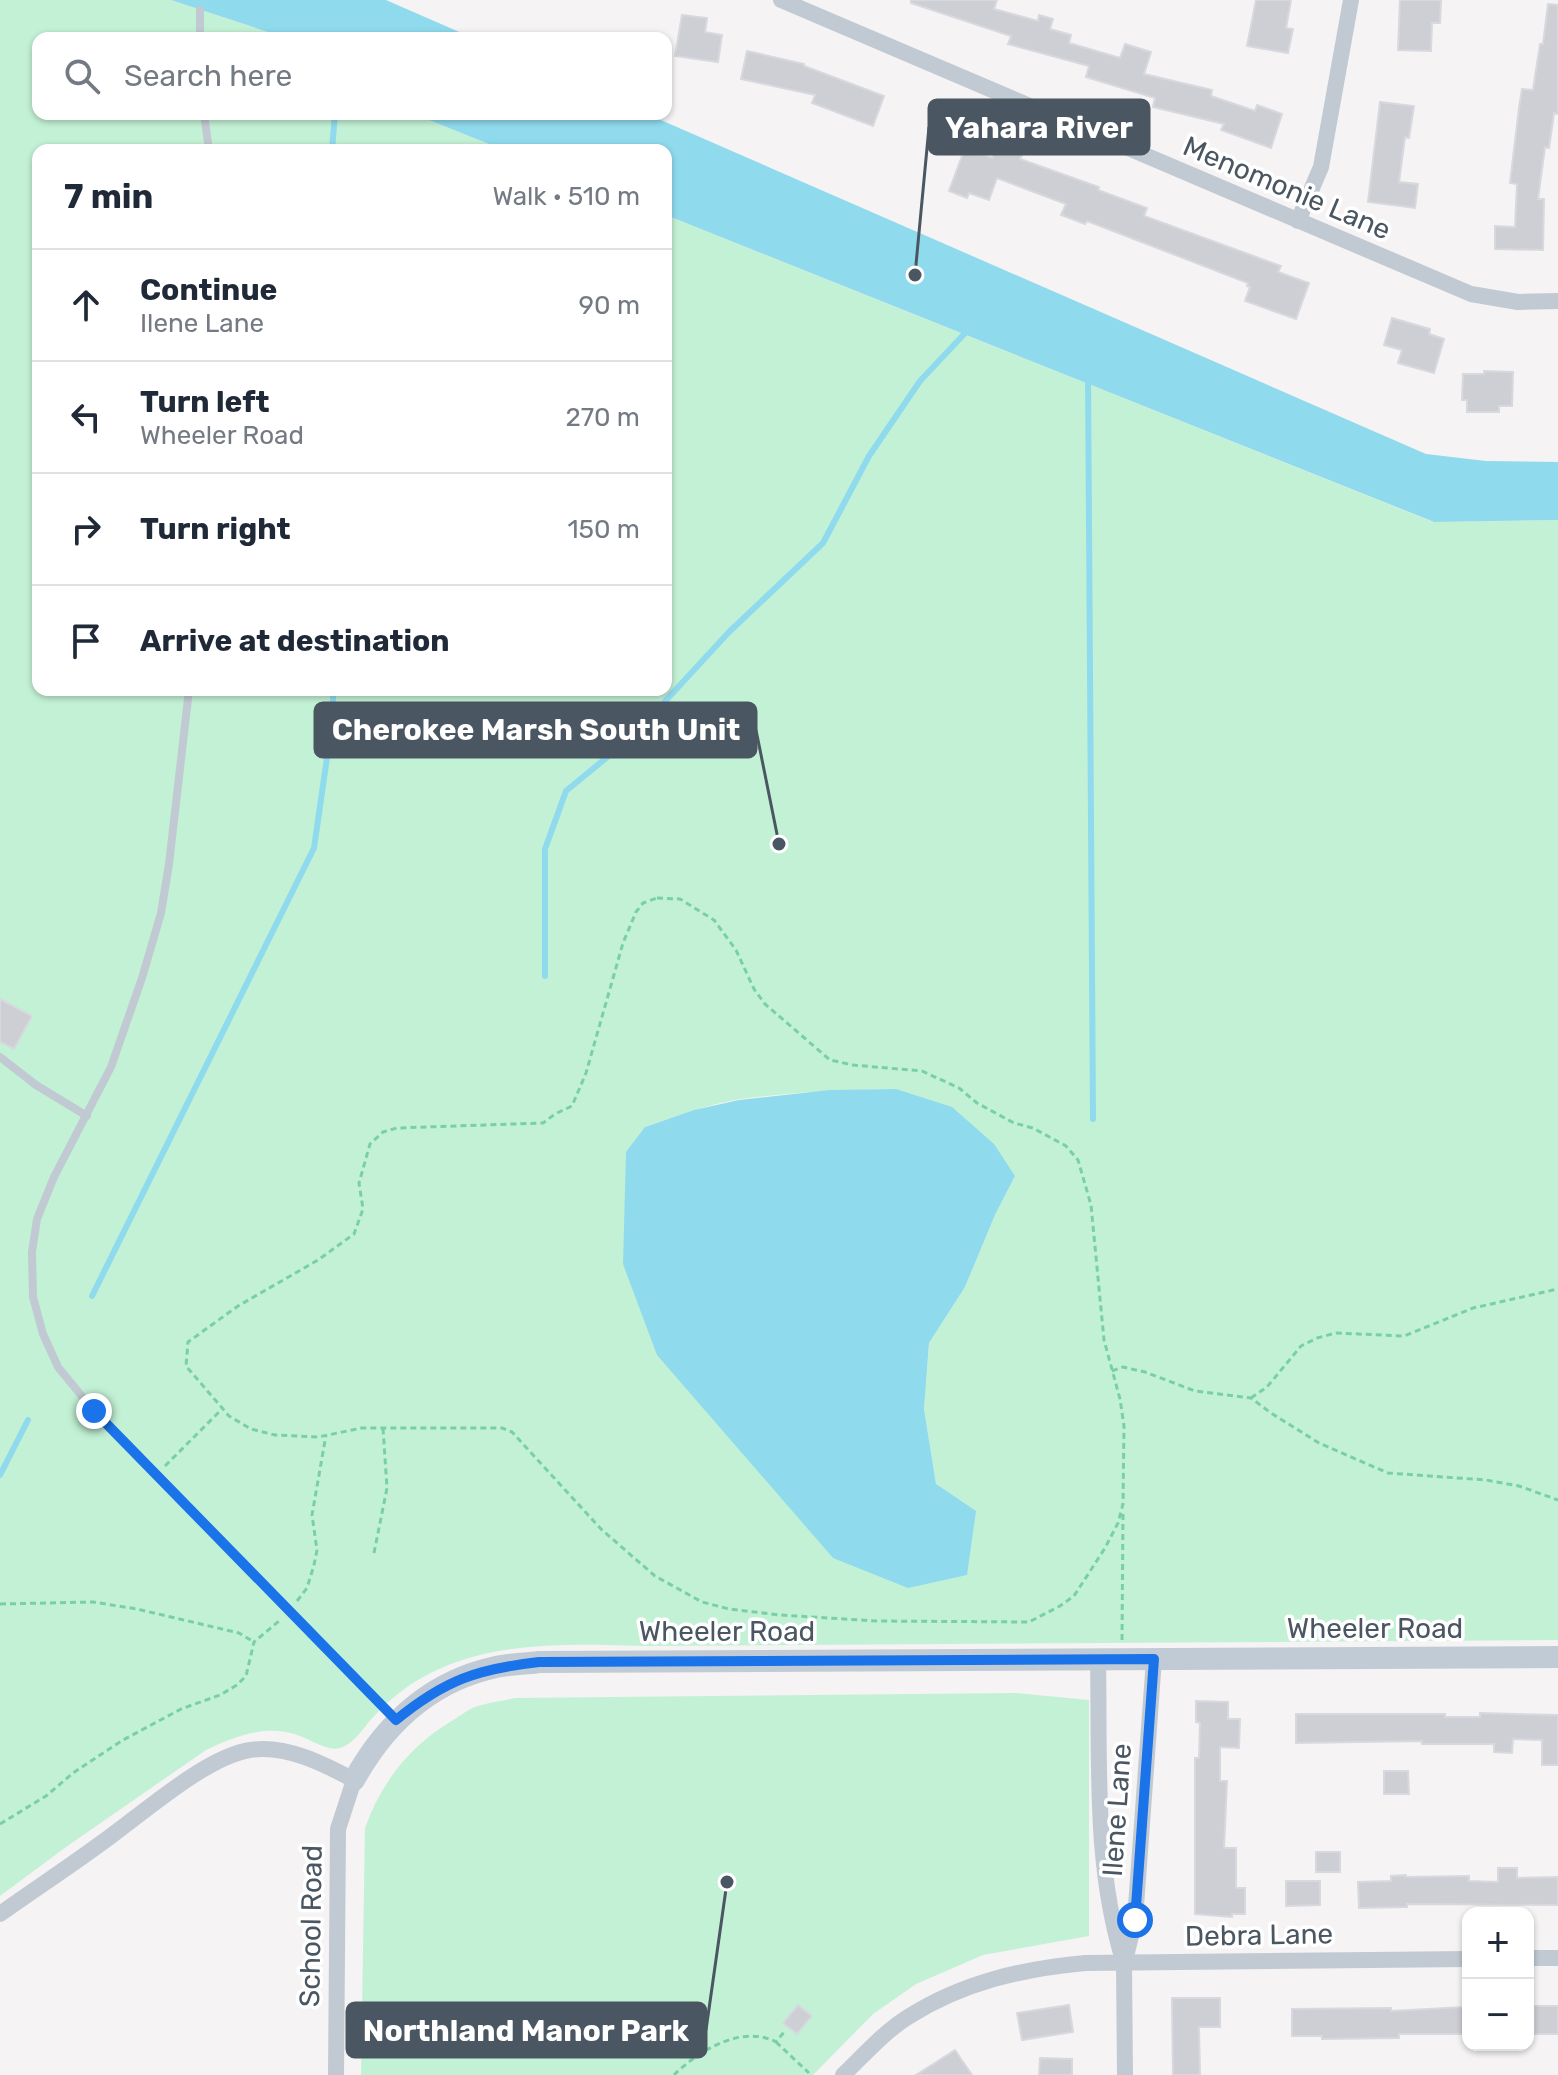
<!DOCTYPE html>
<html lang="en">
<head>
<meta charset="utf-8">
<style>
	body { margin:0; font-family:Rubik,sans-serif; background:#f2f2f3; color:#1f2937 }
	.controls { position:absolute; right:24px; bottom:24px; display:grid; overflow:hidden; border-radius:16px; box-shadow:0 2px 6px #0004 }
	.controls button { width:72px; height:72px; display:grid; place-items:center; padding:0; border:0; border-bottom:2px solid #e0e1e3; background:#fff; color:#1f2937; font:40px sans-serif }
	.stop { position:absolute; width:24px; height:24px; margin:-18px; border:6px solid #1a73e8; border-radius:50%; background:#fff }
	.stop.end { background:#1a73e8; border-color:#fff; box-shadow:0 2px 8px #0008 }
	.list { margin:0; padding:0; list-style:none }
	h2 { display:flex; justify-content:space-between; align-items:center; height:104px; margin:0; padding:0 32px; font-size:34px }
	h2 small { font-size:26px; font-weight:400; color:#747a83 }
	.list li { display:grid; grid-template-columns:52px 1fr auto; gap:24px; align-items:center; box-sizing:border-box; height:112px; padding:0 32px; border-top:2px solid #e0e1e3 }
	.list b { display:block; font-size:30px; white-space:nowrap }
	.list p { margin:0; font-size:26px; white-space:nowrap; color:#747a83 }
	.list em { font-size:26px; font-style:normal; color:#747a83 }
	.icon { flex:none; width:44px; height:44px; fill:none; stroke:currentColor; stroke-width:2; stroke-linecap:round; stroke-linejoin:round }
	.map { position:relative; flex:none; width:1558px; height:2075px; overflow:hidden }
	.search { position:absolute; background:#fff; box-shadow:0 2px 6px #0004; left:32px; top:32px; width:640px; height:88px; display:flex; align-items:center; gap:20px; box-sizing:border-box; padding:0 28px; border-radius:16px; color:#747a83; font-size:30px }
	.panel { position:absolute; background:#fff; box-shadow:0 2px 6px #0004; left:32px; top:144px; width:640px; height:552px; border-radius:16px }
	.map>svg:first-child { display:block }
	.green { fill:#c3f1d5; fill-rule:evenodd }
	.water { fill:#90daee }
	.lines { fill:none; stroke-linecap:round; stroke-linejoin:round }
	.stream { stroke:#90daee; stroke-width:6 }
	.building { fill:#cdcfd5; stroke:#d7d9de; stroke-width:2 }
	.path { stroke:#7ad0a6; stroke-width:3; stroke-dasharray:6 4; stroke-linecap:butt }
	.lane { stroke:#c1cad2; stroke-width:8 }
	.street { stroke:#c1cad2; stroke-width:16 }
	.secondary { stroke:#c1cbd6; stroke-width:22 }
	.route { stroke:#1a73e8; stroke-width:10 }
	.labels { text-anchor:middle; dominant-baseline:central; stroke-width:7; stroke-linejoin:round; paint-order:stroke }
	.street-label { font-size:28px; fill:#4a5661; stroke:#fff }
	.leader { fill:none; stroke:#4a5661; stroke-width:3 }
	.callout-dot { fill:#4a5661; stroke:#fff; stroke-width:3 }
	.callout { fill:#4a5661; stroke:#4a5661; stroke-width:3 }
	.callout-label { font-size:30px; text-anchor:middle; font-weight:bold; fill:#fff }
</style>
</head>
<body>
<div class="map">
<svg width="1558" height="2075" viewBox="0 0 1558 2075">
	<rect width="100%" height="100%" fill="#f5f3f3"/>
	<path class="green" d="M0,0H171L286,38H38V114H414L504,150H38V690H666V215L1433,522L1558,520V1640L644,1646C564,1644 476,1639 407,1687C396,1695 385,1704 375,1715C364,1726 356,1743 340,1748C327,1752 307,1737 294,1734C264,1725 233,1737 206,1750L66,1847L0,1896V1042L14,1049L32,1016L0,999ZM896,1089L1015,1176L995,1215L965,1287L929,1343L924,1409L936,1485L833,1558L753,1463L645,1127C676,1116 708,1104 741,1099C792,1092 844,1090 896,1089Z
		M1016,1693L1089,1700V1936L983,1955L916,1984L873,2014L813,2075H361L365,1828C381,1783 409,1747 450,1722C459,1717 468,1709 478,1706C489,1702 503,1701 515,1698Z"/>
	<path class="water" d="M171,0H386L473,38H286Z
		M414,114H647L1426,454L1486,461L1558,462V520L1434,522L666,215V150H504Z
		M896,1089L952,1107L994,1144L1015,1176L995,1215L965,1287L929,1343L924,1409L936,1484L976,1511L967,1575L908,1588L833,1558L657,1355L623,1264L626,1152L645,1127L694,1110L739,1100L830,1090Z"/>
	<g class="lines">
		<path class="stream" d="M332,150L335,114
			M1088,375L1093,1119
			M545,976V849L566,791L634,735L729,632L823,543L869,456L920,381L968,330
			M92,1296L314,848L333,716V690
			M0,1475L28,1420"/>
	</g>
	<path class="building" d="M911,0H997L994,9L1038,21L1039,15L1053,19L1050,29L1071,35L1069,43L1120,58L1125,44L1151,52L1144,74L1212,90L1211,96L1255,111L1257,105L1282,114L1271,148L1221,130L1224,124L1153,107L1155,98L1086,77L1089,66L1008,44L1011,36L911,3Z
		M1256,0H1291L1286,28L1293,29L1288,53L1247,46Z
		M1400,0H1441L1440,23H1432L1431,51L1398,50Z
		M1548,4L1558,5V114L1554,113L1549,148L1545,147L1538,199H1544L1543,250L1495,249V226L1515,227L1517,184L1510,183L1519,108L1522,89L1533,90L1540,44H1543Z
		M682,15L707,18L705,32L722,35L718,62L675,56Z
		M747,51L804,64V66L884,96L873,126L812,103L815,95L741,79Z
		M1380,102L1414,106L1409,138L1405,137L1399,182L1418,184L1415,208L1368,202Z
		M997,146L1022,155L1020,159L1099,187L1098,190L1147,208L1144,216L1281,266L1278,272L1309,283L1296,319L1245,301L1250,287L1247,286L1248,283L1087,221L1085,224L1061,215L1066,204L1026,189L997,178L989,200L969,193L967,198L949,191L965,148L992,158Z
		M1392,318L1430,329L1429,334L1444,339L1434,373L1398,363L1402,350L1384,345Z
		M1484,371L1513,372L1512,406H1499V412H1467V400H1462L1463,374H1484Z
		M0,999L32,1016L14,1049L0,1042Z
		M1196,1701L1228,1702V1719H1240L1239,1748L1220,1747V1781H1227L1224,1848H1236V1888H1245V1914H1232V1917L1195,1914V1758H1199L1200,1723L1196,1722Z
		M1480,1713L1558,1715V1765H1542V1740L1513,1739L1512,1753L1494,1752V1744H1422V1741L1296,1743V1714H1445V1717H1480Z
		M1384,1771H1408L1409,1794H1384Z
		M1316,1852H1340V1872H1316Z
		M1498,1868H1517V1878L1558,1877V1905L1407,1904V1907L1359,1908L1358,1882L1391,1881V1876L1406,1875V1877L1469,1876V1881L1498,1882Z
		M1286,1881H1320V1905L1286,1906Z
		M1172,1998H1220V2027H1199L1200,2075H1173Z
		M798,2005L812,2016L797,2034L783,2023Z
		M1069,2005L1073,2032L1022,2040L1017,2013Z
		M1534,2006H1558V2034H1534Z
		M1464,2007L1465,2034H1399V2038L1322,2039V2036H1292V2009L1391,2008V2011Z
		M955,2050L972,2075H916Z
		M1040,2058L1072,2059V2075H1039Z"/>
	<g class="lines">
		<path class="path" d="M657,898L680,899L714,920L736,950L754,989L765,1004L830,1060L853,1065L922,1071L959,1088L977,1103L1014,1123L1033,1128L1066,1146L1078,1160L1091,1205L1104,1340L1120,1399L1124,1426L1123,1504L1118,1523L1105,1548L1074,1596L1060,1606L1029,1622L877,1621L780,1615L729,1609L702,1602L655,1576L601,1529L512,1432L502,1428H362L318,1437L275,1435L251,1429L229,1416L186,1366L188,1342L238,1306L318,1260L354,1234L363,1209L359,1183L370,1144L383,1132L397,1128L543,1123L555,1114L572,1106L586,1073L623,943L636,912L643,903Z
			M1112,1371L1123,1367L1145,1372L1195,1391L1251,1398L1271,1413L1319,1443L1388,1473L1486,1480L1519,1486L1558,1500
			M1251,1398L1267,1387L1301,1346L1317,1338L1336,1333L1404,1336L1473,1308L1558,1289
			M165,1466L222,1409
			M374,1553L387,1488L383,1428
			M297,1601L307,1588L314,1565L317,1550L312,1515L326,1435
			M0,1604L93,1602L137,1609L239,1633L254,1642
			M1122,1640L1123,1512
			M0,1824L46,1796L73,1773L123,1740L181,1709L220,1695L237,1685L246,1676L254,1642L279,1621
			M776,2042L809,2073
			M674,2075C698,2051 742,2024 776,2042L784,2032"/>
		<path class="lane" d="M200,38V10
			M204,114L209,150
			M189,690L169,864L161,913L142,978L111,1067L54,1177L37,1219L32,1252L33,1297L43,1334L58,1367L94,1411L396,1720
			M0,1057L36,1085L87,1116"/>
		<path class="street" d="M781,0L1471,294L1518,302L1558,301
			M1298,221L1321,167L1351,0
			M1098,1659C1100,1760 1093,1866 1124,1963
			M0,1914C38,1887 78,1861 115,1833C149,1808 209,1756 250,1750C285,1744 324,1764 354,1780L338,1829L336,2075
			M1528,1958H1558
			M843,2075C864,2055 884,2032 908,2017C963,1982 1022,1969 1085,1963L1468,1959
			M1125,2075L1124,1964L1135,1920L1154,1659"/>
		<path class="secondary" d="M354,1780C385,1724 431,1681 496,1667C510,1664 525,1664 539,1662L1558,1657"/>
	</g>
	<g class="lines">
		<path class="route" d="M94,1411L396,1720C445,1680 477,1669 539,1662L1154,1659L1135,1920"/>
	</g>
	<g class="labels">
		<g class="street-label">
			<text transform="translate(1287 188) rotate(23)">Menomonie Lane</text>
			<text x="1375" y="1628">Wheeler Road</text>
			<text x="727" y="1631">Wheeler Road</text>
			<text transform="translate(1117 1810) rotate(-86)">Ilene Lane</text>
			<text transform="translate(311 1926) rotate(-89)">School Road</text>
			<text transform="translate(1259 1935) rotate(-1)">Debra Lane</text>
		</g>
	</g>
	<path class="leader" d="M915 275L929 127M779 844L756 730M727 1882L706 2030"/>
	<g class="callout-dot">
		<circle cx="915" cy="275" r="8"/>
		<circle cx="779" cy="844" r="8"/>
		<circle cx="727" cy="1882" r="8"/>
	</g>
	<g class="callout">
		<rect x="929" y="100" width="220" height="54" rx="8"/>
		<rect x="315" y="703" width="441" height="54" rx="8"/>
		<rect x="347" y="2003" width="359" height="54" rx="8"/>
	</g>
	<g class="callout-label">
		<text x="1039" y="138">Yahara River</text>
		<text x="536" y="740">Cherokee Marsh South Unit</text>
		<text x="526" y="2041">Northland Manor Park</text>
	</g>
</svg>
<div class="controls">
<button>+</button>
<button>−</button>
</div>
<div class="stop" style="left:1135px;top:1920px"></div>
<div class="stop end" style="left:94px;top:1411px"></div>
<div class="search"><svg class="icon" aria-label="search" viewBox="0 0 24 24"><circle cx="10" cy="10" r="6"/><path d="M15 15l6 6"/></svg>Search here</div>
<section class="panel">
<h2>7 min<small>Walk · 510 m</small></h2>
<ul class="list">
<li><svg class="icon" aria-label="ahead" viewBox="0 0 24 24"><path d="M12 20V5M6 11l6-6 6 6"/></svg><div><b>Continue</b><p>Ilene Lane</p></div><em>90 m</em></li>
<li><svg class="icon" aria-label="left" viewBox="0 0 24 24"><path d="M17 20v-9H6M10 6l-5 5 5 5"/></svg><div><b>Turn left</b><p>Wheeler Road</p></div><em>270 m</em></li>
<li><svg class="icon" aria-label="right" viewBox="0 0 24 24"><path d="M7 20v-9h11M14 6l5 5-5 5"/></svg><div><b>Turn right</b></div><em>150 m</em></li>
<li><svg class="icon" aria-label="arrive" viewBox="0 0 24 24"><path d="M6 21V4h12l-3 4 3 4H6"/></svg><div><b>Arrive at destination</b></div></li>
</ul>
</section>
</div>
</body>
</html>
